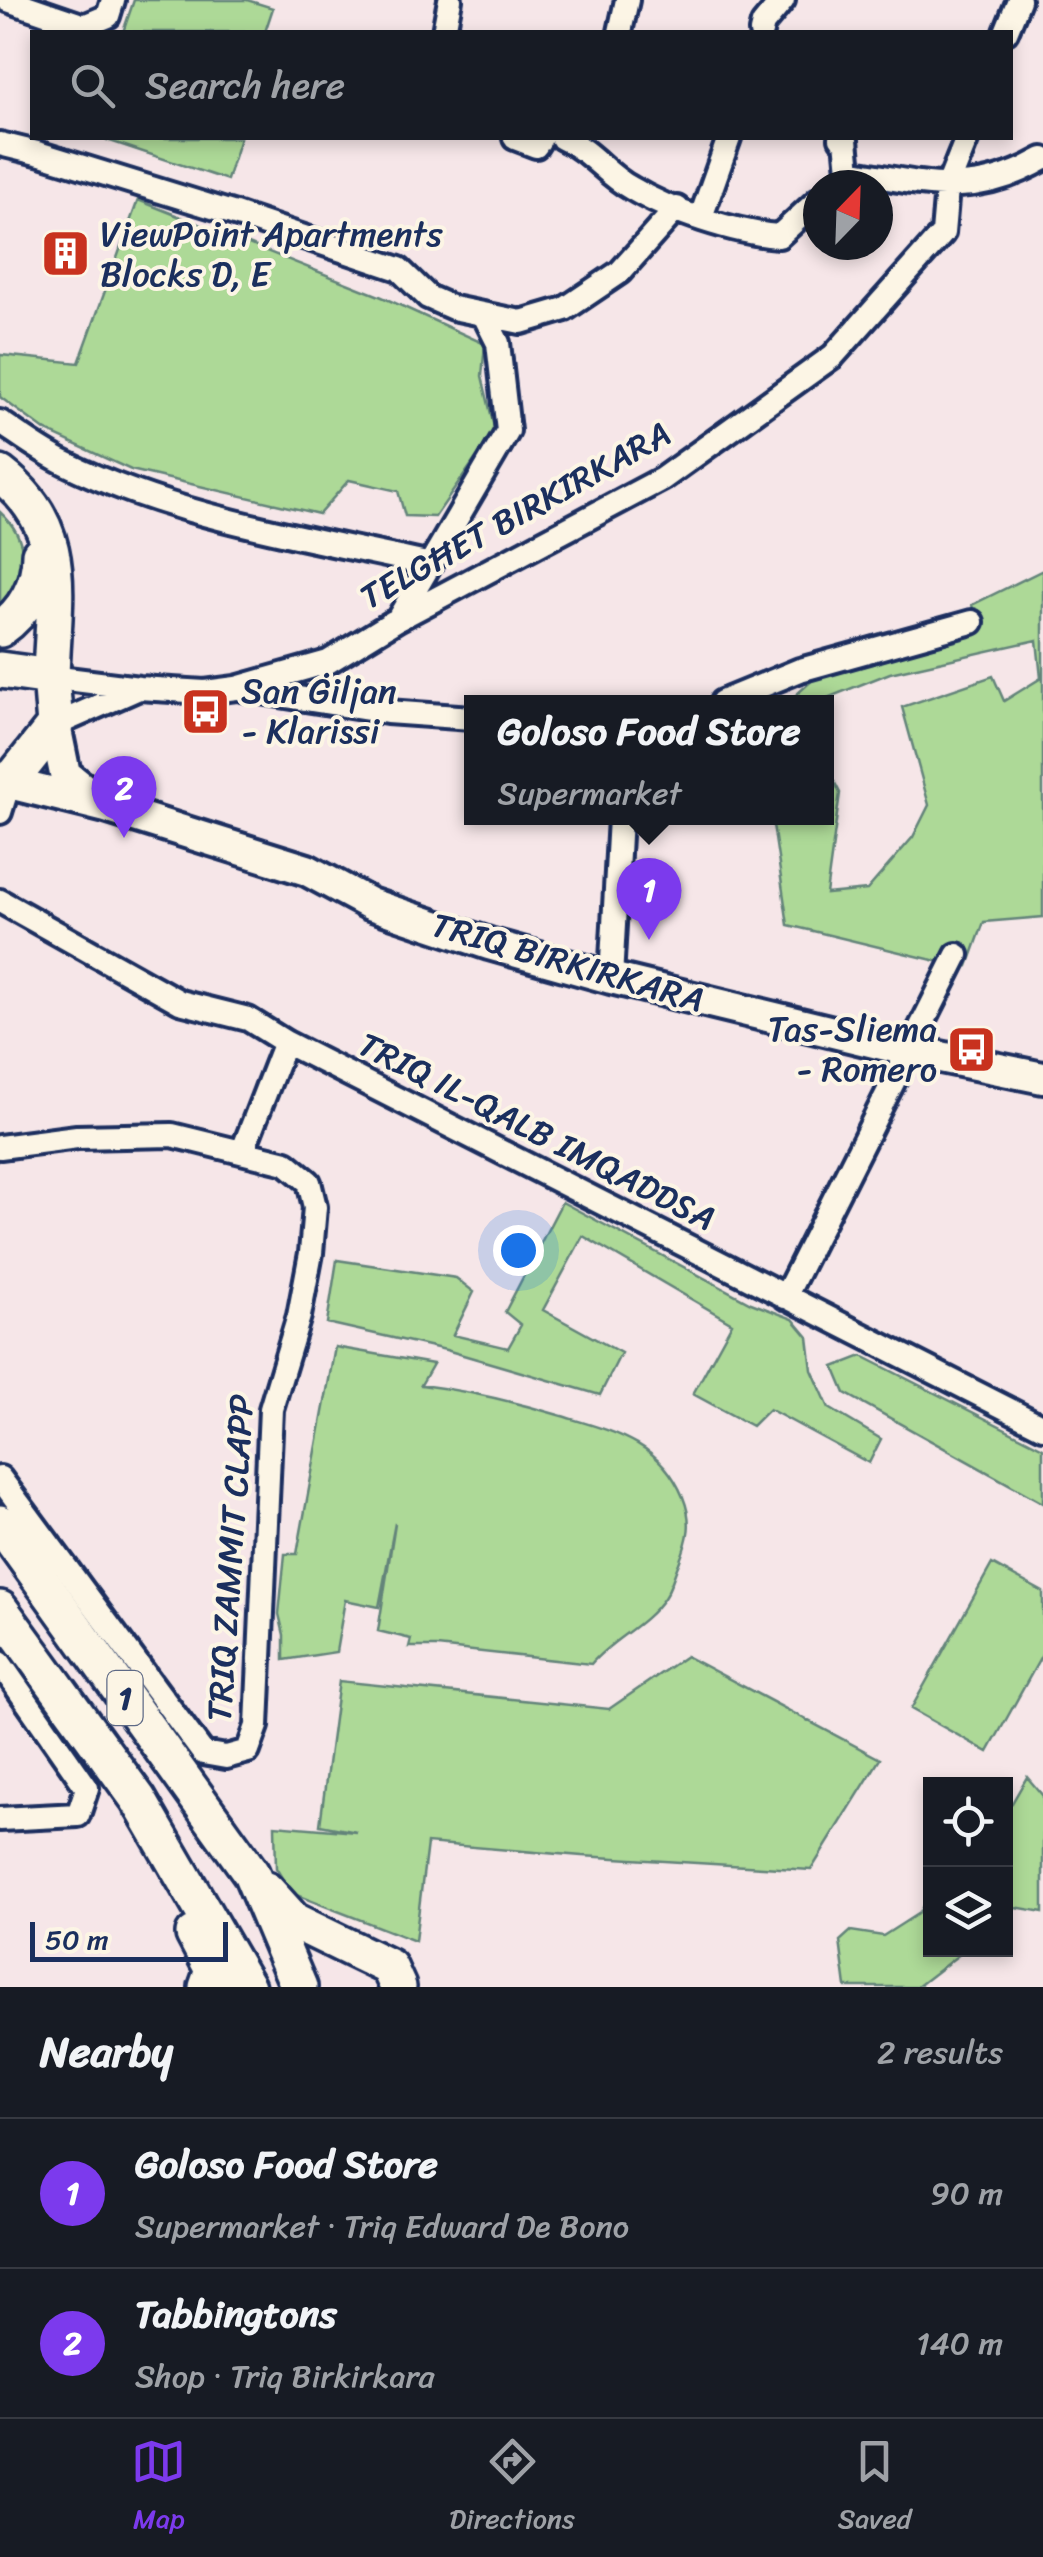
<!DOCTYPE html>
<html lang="en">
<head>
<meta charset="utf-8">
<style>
	body { margin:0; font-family:Sriracha,sans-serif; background:#242831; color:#f1f3f6 }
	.controls { position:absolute; right:30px; bottom:30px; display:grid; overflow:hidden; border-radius:0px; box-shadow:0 5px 15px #0003 }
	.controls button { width:90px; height:90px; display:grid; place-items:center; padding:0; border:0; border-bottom:2px solid #363941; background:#171b24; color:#f1f3f6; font:50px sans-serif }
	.compass { position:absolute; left:803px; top:170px; width:90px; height:90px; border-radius:50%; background:#171b24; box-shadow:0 5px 15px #0003; rotate:23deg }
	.scale { position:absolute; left:30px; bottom:25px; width:198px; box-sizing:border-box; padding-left:10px; border:5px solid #1b2f5e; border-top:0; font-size:28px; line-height:35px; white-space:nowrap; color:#1b2f5e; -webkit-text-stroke:8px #fcf5e5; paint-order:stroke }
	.you { position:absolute; left:518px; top:1250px; width:35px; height:35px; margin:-25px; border:8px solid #fff; border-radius:50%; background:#1a73e8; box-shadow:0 0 0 15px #1a73e833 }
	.badge { display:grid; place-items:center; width:65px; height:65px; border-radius:50%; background:#7c3aed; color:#fff; font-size:32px; font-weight:700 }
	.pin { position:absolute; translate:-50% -82px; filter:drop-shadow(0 2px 5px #0008) }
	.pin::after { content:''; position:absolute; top:52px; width:35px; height:30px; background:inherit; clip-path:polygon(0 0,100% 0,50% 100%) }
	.popup { position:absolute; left:464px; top:695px; width:370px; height:130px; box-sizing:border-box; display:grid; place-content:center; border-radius:0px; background:#171b24; filter:drop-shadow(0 2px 8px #0005); font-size:32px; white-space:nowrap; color:#9ea1a6 }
	.popup b { font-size:38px; color:#f1f3f6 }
	.popup::after { content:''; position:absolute; left:50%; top:100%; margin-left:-20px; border:20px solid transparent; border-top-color:#171b24 }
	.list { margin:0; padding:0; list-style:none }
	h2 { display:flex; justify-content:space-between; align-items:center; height:130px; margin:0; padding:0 40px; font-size:42px }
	h2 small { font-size:32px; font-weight:400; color:#9ea1a6 }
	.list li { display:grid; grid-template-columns:65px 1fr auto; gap:30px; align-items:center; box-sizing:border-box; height:150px; padding:0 40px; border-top:2px solid #363941 }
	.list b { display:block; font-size:38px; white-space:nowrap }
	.list p { margin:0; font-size:32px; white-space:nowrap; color:#9ea1a6 }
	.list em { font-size:32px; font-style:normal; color:#9ea1a6 }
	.icon { flex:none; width:55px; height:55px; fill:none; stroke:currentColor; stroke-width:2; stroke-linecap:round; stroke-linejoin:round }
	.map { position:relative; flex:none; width:1043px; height:1987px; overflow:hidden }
	.search { position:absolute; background:#171b24; box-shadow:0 5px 15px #0003; left:30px; right:30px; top:30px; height:110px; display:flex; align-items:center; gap:25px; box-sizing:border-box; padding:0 35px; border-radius:0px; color:#9ea1a6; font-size:38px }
	.sheet { height:430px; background:#171b24 }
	nav { display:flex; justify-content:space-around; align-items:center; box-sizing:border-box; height:140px; border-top:2px solid #363941; background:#171b24; font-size:28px; color:#9ea1a6 }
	nav a { display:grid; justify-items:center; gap:5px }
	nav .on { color:#7c3aed }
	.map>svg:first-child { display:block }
	.green { fill:#add997; stroke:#64847a; stroke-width:2.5 }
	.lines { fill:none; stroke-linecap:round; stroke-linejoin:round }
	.minor-casing { stroke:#1b2f5e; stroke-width:30 }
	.secondary-casing { stroke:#1b2f5e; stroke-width:38 }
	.primary-casing { stroke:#1b2f5e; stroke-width:42 }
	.trunk-casing { stroke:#1b2f5e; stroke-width:42 }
	.minor { stroke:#fcf5e5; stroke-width:22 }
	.secondary { stroke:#fcf5e5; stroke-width:30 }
	.primary { stroke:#fcf5e5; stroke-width:35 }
	.trunk { stroke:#fcf5e5; stroke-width:35 }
	.labels { text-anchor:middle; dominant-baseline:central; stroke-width:8; stroke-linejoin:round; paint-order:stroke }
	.shield { fill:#fcf5e5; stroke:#5e6a86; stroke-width:2.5 }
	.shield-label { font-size:32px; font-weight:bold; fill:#1b2f5e }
	.poi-label { font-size:35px; fill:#1b2f5e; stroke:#fcf5e5; text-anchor:start }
	.street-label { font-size:35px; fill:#1b2f5e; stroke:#fcf5e5 }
</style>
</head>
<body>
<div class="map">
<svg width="1043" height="1987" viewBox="0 0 1043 1987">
	<rect width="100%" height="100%" fill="#f6e6e8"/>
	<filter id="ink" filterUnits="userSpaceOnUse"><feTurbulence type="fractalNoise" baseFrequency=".01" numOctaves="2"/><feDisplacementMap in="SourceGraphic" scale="20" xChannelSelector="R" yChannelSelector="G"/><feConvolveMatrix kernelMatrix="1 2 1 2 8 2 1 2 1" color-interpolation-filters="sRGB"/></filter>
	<g filter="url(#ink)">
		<path class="green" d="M134,0H247L273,8L265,32H123Z
			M108,138H240L227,180L107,140Z
			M138,200L382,297L485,344L482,376L495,431L435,517L405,516L398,491L349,480L319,514L131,470L46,431L0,397V355L79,363Z
			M0,512C38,547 20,577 0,616Z
			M1043,570V917L984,922L968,966L941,962L788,925L772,818H826L827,767L840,793L826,894L867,890L913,837L929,805L902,707L993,676L1004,701L1041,678L1037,640L890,673L817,702H788L816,677L979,628L972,605Z
			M562,1202L751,1303L793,1319L808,1337L812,1370L829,1408L881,1439L869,1463L769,1409L752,1426L693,1394L732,1323L583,1236L543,1310L621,1353L600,1395L446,1350L327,1323L337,1260L456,1278L474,1292L453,1335L508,1348L521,1325L505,1312Z
			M335,1347L433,1364L421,1385C469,1391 516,1402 562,1416C615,1432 660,1442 683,1497C693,1522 689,1538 679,1563C674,1574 671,1588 664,1598C644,1627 613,1638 591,1664L437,1647H409L411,1639L378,1631L395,1523L379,1607L345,1600L336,1652L284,1660V1635L279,1614L285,1554H297Z
			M862,1356L1043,1448V1503L845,1393L834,1367Z
			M992,1564L1043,1592V1653L988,1752L911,1709Z
			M686,1656L880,1759L811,1870L582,1856L427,1843L415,1941L291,1893L276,1868L275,1825L357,1832L320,1825L339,1681L609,1709Z
			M1027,1777L1043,1796V1912L1015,1907L1006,1915V1800L1012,1803Z
			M930,1892V1950H965L917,1987H846L840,1941L851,1931L883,1936L919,1913Z"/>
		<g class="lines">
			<defs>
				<path id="minor" d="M8,0L84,26L108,16L113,0
					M444,32L450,0
					M620,32L627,0
					M761,32L763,24L783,0
					M1006,32L1019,0
					M515,138L536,146L541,138
					M562,138C592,151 605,174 631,188C669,211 735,233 779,236L818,200
					M841,138L846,140L849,171
					M0,144L41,154L232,213L399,269L428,297L453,308L521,322L565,309L620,272L677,208
					M849,171C925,184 972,200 1043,159
					M701,217L729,138
					M0,422C21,436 42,452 65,463C177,518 306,537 427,564
					M398,619L508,431L498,343L485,317
					M51,677L139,688L205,692L236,688L328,662L398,619L662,479L833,356L943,233L947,188L967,138
					M242,689L387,712L472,718
					M722,702L800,670L972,622
					M55,725L139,688
					M0,812L9,783
					M0,901L180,1002L248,1019L285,1042L1043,1427
					M611,978L620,818
					M0,1147L77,1137L172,1135L286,1163L309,1182L315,1207L311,1253L299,1316L271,1409L257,1726L248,1751L226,1757L203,1753L0,1478
					M243,1150L285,1042
					M785,1297L957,955
					M0,1663L87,1788L78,1815L0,1819"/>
				<path id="secondary" d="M55,725L65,774L100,802
					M9,783L106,807L307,870L370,904L489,944L611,978L911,1051L1043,1078"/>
				<path id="primary" d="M0,670L51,677L55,725L9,783L0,780"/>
				<path id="trunk" d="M0,474C72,529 53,597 51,677
					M0,629C25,612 40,584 40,554
					M0,1523L251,1873L299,1987
					M0,1609L138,1799L247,1987
					M266,1890L294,1921L389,1967L398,1987
					M194,1934L213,1970L207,1987"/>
			</defs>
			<use href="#minor" class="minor-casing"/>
			<use href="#secondary" class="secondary-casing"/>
			<use href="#primary" class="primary-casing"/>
			<use href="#trunk" class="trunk-casing"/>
			<use href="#minor" class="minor"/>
			<use href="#secondary" class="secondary"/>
			<use href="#primary" class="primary"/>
			<use href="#trunk" class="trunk"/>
		</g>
	</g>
	<defs>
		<symbol id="building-square" viewBox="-11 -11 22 22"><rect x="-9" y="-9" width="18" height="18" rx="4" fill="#c8321e" stroke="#fcf5e5"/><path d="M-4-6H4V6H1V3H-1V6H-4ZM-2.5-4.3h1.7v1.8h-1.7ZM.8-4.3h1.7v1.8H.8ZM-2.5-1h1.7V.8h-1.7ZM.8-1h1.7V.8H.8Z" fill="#fff"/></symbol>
		<symbol id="bus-square" viewBox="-11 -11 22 22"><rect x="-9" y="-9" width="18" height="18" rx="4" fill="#c8321e" stroke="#fcf5e5"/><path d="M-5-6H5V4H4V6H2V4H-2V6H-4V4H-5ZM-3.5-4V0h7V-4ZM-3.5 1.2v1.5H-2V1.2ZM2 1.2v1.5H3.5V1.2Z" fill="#fff"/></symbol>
	</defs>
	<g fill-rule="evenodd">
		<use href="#building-square" x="38" y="226" width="55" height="55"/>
		<use href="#bus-square" x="178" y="684" width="55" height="55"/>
		<use href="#bus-square" x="944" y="1022" width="55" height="55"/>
	</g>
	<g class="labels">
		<rect class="shield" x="107.5" y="1671" width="35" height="54" rx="8"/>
		<g class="shield-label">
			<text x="125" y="1698">1</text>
		</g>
		<g class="poi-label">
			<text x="100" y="234">ViewPoint Apartments<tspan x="100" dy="40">Blocks D, E</tspan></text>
			<text x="241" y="691">San Ġiljan<tspan x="241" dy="40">- Klarissi</tspan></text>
			<text x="937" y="1029" text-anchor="end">Tas-Sliema<tspan x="937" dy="40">- Romero</tspan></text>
		</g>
		<g class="street-label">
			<text transform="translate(515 515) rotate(-29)">TELGĦET BIRKIRKARA</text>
			<text transform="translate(568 962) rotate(16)">TRIQ BIRKIRKARA</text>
			<text transform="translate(537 1131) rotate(27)">TRIQ IL-QALB IMQADDSA</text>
			<text transform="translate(230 1558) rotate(-86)">TRIQ ZAMMIT CLAPP</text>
		</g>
	</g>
</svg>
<div class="controls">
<button><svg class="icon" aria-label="locate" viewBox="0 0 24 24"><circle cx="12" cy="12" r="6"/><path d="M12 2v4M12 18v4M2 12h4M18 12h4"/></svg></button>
<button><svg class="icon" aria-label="layers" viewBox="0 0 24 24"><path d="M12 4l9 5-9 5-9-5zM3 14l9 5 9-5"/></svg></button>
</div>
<svg class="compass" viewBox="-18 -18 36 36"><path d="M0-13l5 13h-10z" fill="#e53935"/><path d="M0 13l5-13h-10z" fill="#9ea1a6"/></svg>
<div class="scale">50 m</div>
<div class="you"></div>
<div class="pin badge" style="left:649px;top:940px">1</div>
<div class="popup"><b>Goloso Food Store</b>Supermarket</div>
<div class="pin badge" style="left:124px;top:838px">2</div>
<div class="search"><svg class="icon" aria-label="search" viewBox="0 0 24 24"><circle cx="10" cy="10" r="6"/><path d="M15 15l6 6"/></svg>Search here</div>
</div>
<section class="sheet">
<h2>Nearby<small>2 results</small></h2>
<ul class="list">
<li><span class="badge">1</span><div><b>Goloso Food Store</b><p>Supermarket · Triq Edward De Bono</p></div><em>90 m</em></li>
<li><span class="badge">2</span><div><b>Tabbingtons</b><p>Shop · Triq Birkirkara</p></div><em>140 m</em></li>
</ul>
</section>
<nav>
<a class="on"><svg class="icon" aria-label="map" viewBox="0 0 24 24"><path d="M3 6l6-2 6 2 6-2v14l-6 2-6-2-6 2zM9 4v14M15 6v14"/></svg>Map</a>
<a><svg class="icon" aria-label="directions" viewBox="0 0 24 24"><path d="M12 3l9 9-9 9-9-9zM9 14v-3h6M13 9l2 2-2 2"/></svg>Directions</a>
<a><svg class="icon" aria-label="saved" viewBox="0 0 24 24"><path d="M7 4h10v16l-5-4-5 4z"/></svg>Saved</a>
</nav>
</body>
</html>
